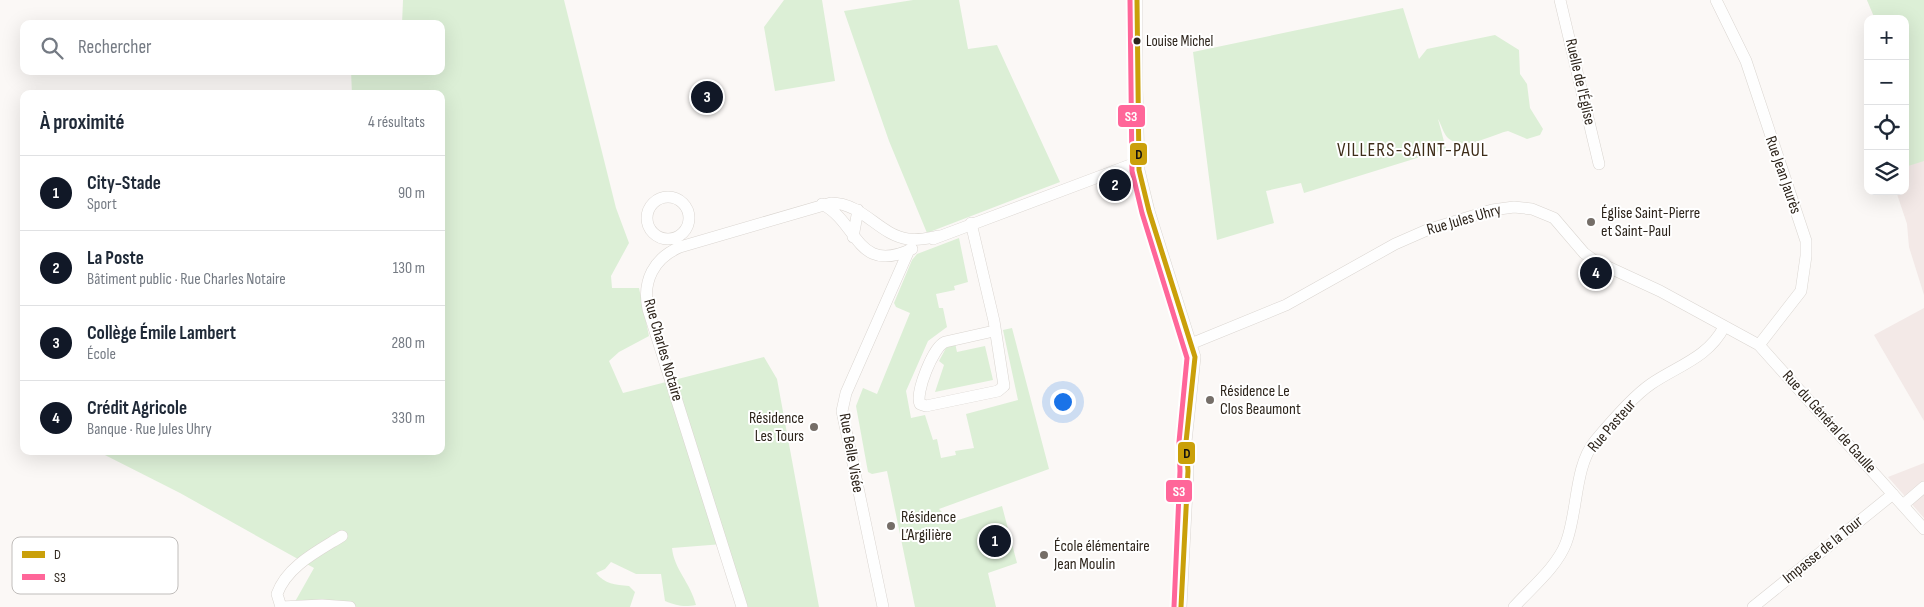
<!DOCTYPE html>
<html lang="fr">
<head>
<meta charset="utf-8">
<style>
	body { margin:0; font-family:"Sofia Sans Condensed",sans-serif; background:#f2f2f3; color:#1f2937 }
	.controls { position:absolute; right:15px; top:15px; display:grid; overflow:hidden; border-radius:10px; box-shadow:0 5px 20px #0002 }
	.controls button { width:45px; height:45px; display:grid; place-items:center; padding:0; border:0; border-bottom:1px solid #e0e1e3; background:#fff; color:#1f2937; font:25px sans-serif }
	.you { position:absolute; left:1062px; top:401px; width:18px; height:18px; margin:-12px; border:4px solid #fff; border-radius:50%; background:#1a73e8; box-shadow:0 0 0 8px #1a73e833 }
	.badge { display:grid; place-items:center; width:32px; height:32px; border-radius:50%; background:#111827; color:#fff; font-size:16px; font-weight:700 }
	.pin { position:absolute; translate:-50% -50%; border:2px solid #fff; box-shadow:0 1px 5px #0006 }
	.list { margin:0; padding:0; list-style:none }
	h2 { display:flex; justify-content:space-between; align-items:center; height:65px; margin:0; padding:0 20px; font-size:21px }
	h2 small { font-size:16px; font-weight:400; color:#747a83 }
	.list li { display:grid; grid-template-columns:32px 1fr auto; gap:15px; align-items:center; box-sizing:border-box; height:75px; padding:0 20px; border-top:1px solid #e0e1e3 }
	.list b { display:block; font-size:19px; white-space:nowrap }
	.list p { margin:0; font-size:16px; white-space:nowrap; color:#747a83 }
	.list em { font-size:16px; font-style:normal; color:#747a83 }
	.icon { flex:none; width:28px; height:28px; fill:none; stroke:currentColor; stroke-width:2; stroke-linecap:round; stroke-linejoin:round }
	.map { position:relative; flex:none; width:1924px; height:607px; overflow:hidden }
	.search { position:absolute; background:#fff; box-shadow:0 5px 20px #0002; left:20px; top:20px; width:425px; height:55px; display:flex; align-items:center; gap:12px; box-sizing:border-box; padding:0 18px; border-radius:10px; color:#747a83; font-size:19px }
	.panel { position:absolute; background:#fff; box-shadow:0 5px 20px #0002; left:20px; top:90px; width:425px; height:365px; border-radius:10px }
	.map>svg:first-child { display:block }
	.commercial { fill:#f3e9e7 }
	.green { fill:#dcefd6 }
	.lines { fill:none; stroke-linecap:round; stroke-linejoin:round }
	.street-casing { stroke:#dad5d0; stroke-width:12 }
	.street { stroke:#fefefe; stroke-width:11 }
	.bus-1-casing { stroke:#fff; stroke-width:9 }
	.bus-2-casing { stroke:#fff; stroke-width:9 }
	.bus-1 { stroke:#caa00a; stroke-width:5 }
	.bus-2 { stroke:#f69; stroke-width:5 }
	.bus-dot { fill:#2d241b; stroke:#fff; stroke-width:2 }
	.poi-dot { fill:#756e68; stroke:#fff; stroke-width:2 }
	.labels { text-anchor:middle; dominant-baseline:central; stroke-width:4; stroke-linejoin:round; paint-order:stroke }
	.bus-label { font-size:15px; fill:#2d241b; stroke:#fff; text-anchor:start }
	.street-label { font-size:16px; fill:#2d241b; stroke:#fff }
	.poi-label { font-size:16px; fill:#2d241b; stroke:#fff; text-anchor:start }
	.quarter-label { font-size:19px; letter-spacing:1px; fill:#3e2d19; stroke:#fff }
	.key { fill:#fff; stroke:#c0bdbb; stroke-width:1 }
	.key-label { font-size:14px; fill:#2d241b }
	.line-badge { stroke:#fff; stroke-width:2 }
	.badge-label { font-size:14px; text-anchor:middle; font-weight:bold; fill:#fff }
	.pale-badge-label { font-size:14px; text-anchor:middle; font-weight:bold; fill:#111 }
</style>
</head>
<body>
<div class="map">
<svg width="1924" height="607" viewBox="0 0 1924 607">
	<rect width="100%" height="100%" fill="#fbf8f6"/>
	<path class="commercial" d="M1867,0H1924V295L1909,247L1907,224L1896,191H1905V19H1875Z
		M1924,308V421L1874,335Z
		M1924,463V518L1888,477Z"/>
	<path class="green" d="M403,0H564L616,208L629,243L611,276L612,288H639L649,336L619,352L609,361L623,393L764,357L777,379L819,607H742L723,544L672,548C674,569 690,582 696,605C684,607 677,606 665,601L661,574H636L611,562L605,569L596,573C605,584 615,585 629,586L635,592L630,607H292L314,568L180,493L97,451H441V94H352L351,71H441V24H402Z
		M784,0H822L835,81L775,91L764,27Z
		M913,0H959L968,49L997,45L1060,182L927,233L889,141L844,11Z
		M1867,0H1924V161L1905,167V19H1875Z
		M1403,8L1419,59L1427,49L1495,35L1519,50L1520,74L1527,84L1530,108L1543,129L1540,135L1527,139L1508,131C1490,135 1463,153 1447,137C1443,132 1441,124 1438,119L1446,149L1304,193L1301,183L1266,191L1274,223L1217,240L1193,52Z
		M959,238L968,282L954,286L955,290L936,294L939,308H943L947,327L928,341L906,391L911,418L925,415L933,440L937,439L941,458L956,455L955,451L974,448L966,414L1018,400L1003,330L1012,328L1049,469L939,509L952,522L1002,506L1017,563L988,573L996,607H915L887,471L872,474L868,472L856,406L863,388L877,394L910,313L896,307L894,303L912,260L917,254Z
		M955,343L957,352L985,346L993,380L935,392L944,365L939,361L946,348Z"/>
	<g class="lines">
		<defs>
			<path id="street" d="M1137,0V90L1139,170L1149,211L1195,357L1186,442L1188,471L1181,607
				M1560,0L1599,164
				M1716,0L1746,61L1806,241V256L1801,291L1759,345
				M647 218a21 21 0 1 1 42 0a21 21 0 1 1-42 0Z
				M822,204C859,223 856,275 912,249
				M971,223L994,321L1004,386L998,391L926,406L920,404C915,393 933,347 945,342L994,331
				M853,237L858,210
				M933,239L1138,162
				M1193,343L1286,305L1395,244L1427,230L1492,210L1514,207L1532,209L1554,218L1584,253L1595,261L1660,291L1759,345L1924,529
				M1903,505L1924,487
				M342,536C318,551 287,566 277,594L281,607L322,605L350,607
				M742,607L648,309C642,281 654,258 680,247L831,203C863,203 879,235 908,239C918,241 929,238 939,236
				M883,607L842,411L846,393L909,250
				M1514,607C1531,588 1557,567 1566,543C1578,512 1574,467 1595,441C1610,423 1632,397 1651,384C1677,366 1708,358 1724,327
				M1753,607L1893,494"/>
		</defs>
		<use href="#street" class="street-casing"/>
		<use href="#street" class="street"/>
		<defs>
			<path id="bus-1" d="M1137,0L1139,170L1149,211L1195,357L1186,442L1188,471L1181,607"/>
			<path id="bus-2" d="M1130,0L1132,171L1142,213L1187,358L1179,442L1180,471L1174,607"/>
		</defs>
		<use href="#bus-1" class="bus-1-casing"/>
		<use href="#bus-2" class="bus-2-casing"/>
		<use href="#bus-1" class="bus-1"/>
		<use href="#bus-2" class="bus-2"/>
	</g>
	<circle class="bus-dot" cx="1137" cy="41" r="4.5"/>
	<g class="poi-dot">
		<circle cx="1591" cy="222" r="5"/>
		<circle cx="1210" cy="400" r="5"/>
		<circle cx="814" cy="427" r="5"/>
		<circle cx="891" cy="526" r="5"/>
		<circle cx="1044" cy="555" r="5"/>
	</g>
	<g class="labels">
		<g class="bus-label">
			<text x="1146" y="41">Louise Michel</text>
		</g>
		<g class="street-label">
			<text transform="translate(1580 82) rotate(77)">Ruelle de l'Église</text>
			<text transform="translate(1783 175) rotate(71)">Rue Jean Jaurès</text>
			<text transform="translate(1464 220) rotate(-16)">Rue Jules Uhry</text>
			<text transform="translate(663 350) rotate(74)">Rue Charles Notaire</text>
			<text transform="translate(1829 422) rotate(48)">Rue du Général de Gaulle</text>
			<text transform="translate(1612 426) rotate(-49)">Rue Pasteur</text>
			<text transform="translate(851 453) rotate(80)">Rue Belle Visée</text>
			<text transform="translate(1823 550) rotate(-39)">Impasse de la Tour</text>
		</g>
		<g class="poi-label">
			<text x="1601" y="213">Église Saint-Pierre<tspan x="1601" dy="18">et Saint-Paul</tspan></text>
			<text x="1220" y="391">Résidence Le<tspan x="1220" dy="18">Clos Beaumont</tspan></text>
			<text x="804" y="418" text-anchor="end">Résidence<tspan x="804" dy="18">Les Tours</tspan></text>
			<text x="901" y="517">Résidence<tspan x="901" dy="18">L’Argilière</tspan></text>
			<text x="1054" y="546">École élémentaire<tspan x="1054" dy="18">Jean Moulin</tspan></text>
		</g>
		<g class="quarter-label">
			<text x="1413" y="150">VILLERS-SAINT-PAUL</text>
		</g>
	</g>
	<rect x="12" y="537" width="166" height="57" rx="8" class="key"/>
	<rect x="22" y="551" width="23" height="7" fill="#caa00a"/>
	<rect x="22" y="574" width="23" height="6" fill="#f69"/>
	<g class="key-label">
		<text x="54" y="559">D</text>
		<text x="54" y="582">S3</text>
	</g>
	<g class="line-badge">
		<rect x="1117" y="104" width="29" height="24" rx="5" fill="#f69"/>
		<rect x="1129" y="142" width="19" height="24" rx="5" fill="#caa00a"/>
		<rect x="1177" y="441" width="19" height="24" rx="5" fill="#caa00a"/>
		<rect x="1165" y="479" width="28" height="24" rx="5" fill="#f69"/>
	</g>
	<g class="badge-label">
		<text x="1131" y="121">S3</text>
		<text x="1179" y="496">S3</text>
	</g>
	<g class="pale-badge-label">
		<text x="1139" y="159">D</text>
		<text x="1187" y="458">D</text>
	</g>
</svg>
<div class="controls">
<button>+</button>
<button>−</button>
<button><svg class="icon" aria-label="locate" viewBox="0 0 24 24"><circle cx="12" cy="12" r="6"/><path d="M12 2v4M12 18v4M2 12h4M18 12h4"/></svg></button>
<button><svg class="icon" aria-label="layers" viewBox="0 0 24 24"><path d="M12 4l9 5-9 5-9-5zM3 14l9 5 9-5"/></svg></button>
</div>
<div class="you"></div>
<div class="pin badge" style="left:995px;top:541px">1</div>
<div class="pin badge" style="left:1115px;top:185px">2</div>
<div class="pin badge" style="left:707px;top:97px">3</div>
<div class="pin badge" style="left:1596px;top:273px">4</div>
<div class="search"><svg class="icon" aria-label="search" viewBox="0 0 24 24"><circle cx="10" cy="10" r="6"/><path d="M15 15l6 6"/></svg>Rechercher</div>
<section class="panel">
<h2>À proximité<small>4 résultats</small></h2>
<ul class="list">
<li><span class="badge">1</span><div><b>City-Stade</b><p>Sport</p></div><em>90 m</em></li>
<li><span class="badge">2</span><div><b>La Poste</b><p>Bâtiment public · Rue Charles Notaire</p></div><em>130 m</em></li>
<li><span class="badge">3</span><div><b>Collège Émile Lambert</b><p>École</p></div><em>280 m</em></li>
<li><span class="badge">4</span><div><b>Crédit Agricole</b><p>Banque · Rue Jules Uhry</p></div><em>330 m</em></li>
</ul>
</section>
</div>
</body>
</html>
